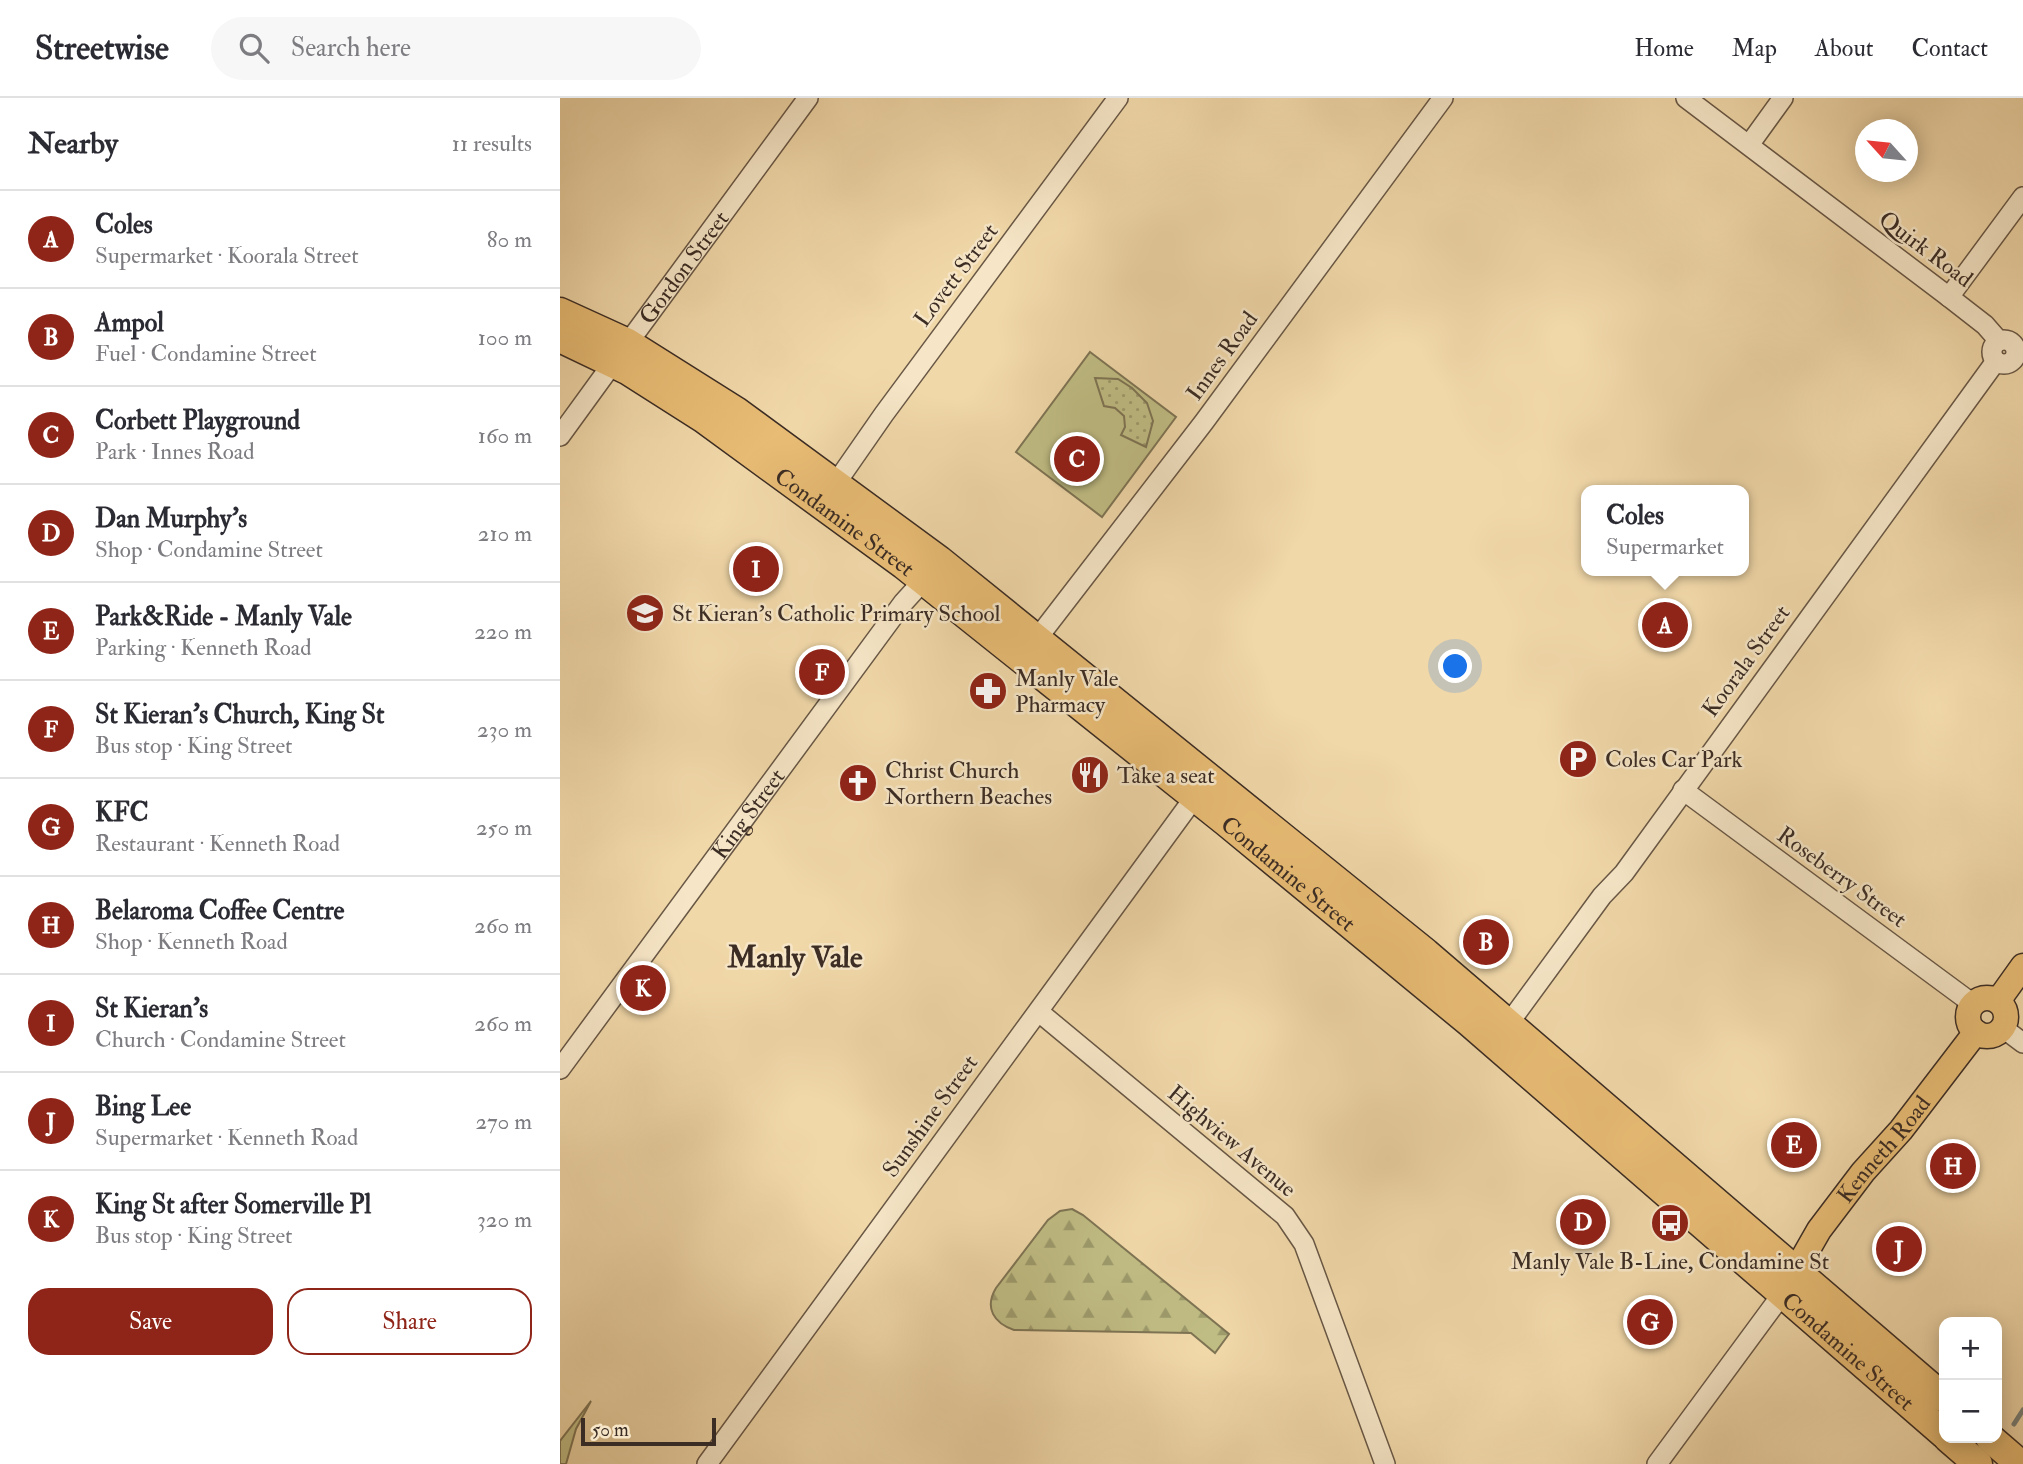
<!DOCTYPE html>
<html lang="en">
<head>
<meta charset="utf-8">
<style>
	body { margin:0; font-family:"IM FELL Double Pica",serif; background:#f7f7f7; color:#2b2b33 }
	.controls { position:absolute; right:21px; bottom:21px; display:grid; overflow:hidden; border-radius:14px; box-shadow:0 4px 18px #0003 }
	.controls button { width:63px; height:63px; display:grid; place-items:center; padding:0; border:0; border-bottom:2px solid #e1e1e2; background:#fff; color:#2b2b33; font:35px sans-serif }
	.compass { position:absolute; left:1295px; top:21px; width:63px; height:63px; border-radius:50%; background:#fff; box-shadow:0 4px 18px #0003; rotate:297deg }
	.scale { position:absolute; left:21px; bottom:18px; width:135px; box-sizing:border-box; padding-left:7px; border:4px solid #3b2c24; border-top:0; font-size:19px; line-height:24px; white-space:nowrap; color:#3b2c24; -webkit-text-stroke:5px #f6e6c7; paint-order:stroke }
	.you { position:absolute; left:896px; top:569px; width:24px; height:24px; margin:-18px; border:5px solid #fff; border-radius:50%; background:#1a73e8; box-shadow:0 0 0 10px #1a73e833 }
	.badge { display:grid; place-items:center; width:46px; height:46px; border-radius:50%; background:#8f2418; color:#fff; font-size:23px; font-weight:700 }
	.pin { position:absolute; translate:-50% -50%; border:4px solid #fff; box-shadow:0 2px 7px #0006 }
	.popup { position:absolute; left:1021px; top:387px; width:168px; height:91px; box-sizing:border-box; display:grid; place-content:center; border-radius:14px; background:#fff; filter:drop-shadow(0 2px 5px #0005); font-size:23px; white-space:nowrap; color:#7c7c81 }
	.popup b { font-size:26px; color:#2b2b33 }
	.popup::after { content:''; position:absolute; left:50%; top:100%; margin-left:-14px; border:14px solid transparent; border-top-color:#fff }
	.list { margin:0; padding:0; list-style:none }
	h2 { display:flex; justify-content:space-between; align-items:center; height:91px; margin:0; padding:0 28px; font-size:30px }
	h2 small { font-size:23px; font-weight:400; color:#7c7c81 }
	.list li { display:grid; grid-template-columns:46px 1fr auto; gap:21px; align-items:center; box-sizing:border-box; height:98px; padding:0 28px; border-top:2px solid #e1e1e2 }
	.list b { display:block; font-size:26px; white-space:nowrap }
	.list p { margin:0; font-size:23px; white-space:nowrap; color:#7c7c81 }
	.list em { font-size:23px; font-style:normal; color:#7c7c81 }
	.actions { display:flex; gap:14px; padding:21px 28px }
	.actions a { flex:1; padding:16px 0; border:2px solid #8f2418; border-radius:21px; text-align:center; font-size:24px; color:#8f2418 }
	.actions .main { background:#8f2418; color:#fff }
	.icon { flex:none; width:38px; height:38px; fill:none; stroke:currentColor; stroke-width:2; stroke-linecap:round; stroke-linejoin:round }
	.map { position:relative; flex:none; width:1463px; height:1366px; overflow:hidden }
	header { display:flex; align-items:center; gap:42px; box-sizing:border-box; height:98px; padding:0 35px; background:#fff; border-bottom:2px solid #e1e1e2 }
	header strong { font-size:33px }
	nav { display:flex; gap:38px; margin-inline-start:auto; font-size:24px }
	.search { width:490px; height:63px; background:#f7f7f7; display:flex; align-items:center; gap:18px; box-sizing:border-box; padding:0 24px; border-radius:38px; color:#7c7c81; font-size:26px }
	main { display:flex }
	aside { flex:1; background:#fff }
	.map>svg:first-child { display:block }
	.green { fill:#c0bd84; stroke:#7e7454; stroke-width:2 }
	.forest { fill:url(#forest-firs); stroke:#7e7454; stroke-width:2 }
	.garden { fill:url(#garden-dots); stroke:#7e7454; stroke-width:2 }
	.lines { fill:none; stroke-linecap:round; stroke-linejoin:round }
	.stream { stroke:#768079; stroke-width:5 }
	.minor-casing { stroke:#685745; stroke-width:22 }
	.major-casing { stroke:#3b2c24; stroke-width:27 }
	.highway-casing { stroke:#3b2c24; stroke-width:31 }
	.minor { stroke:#f6e6c7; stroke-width:19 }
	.major { stroke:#e8bc74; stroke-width:24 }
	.highway { stroke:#e8bc74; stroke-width:28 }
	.labels { text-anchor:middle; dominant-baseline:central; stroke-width:5; stroke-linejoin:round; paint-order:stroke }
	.street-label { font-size:23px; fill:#3b2c24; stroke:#f6e6c7 }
	.poi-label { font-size:23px; fill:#3b2c24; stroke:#f6e6c7; text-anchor:start }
	.district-label { font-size:30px; font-weight:bold; fill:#3b2c24; stroke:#f6e6c7 }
</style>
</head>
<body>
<header>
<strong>Streetwise</strong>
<div class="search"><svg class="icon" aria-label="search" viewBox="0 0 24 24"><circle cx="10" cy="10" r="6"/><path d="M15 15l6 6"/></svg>Search here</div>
<nav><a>Home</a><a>Map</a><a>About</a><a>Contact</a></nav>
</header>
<main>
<aside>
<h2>Nearby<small>11 results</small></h2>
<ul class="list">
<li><span class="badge">A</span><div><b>Coles</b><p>Supermarket · Koorala Street</p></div><em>80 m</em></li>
<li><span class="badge">B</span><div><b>Ampol</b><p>Fuel · Condamine Street</p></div><em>100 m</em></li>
<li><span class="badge">C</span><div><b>Corbett Playground</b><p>Park · Innes Road</p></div><em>160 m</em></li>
<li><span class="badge">D</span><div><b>Dan Murphy's</b><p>Shop · Condamine Street</p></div><em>210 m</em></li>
<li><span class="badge">E</span><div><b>Park&amp;Ride - Manly Vale</b><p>Parking · Kenneth Road</p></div><em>220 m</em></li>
<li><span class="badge">F</span><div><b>St Kieran's Church, King St</b><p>Bus stop · King Street</p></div><em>230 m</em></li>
<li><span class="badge">G</span><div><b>KFC</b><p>Restaurant · Kenneth Road</p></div><em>250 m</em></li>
<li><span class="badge">H</span><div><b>Belaroma Coffee Centre</b><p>Shop · Kenneth Road</p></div><em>260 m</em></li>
<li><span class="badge">I</span><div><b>St Kieran's</b><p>Church · Condamine Street</p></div><em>260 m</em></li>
<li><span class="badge">J</span><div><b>Bing Lee</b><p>Supermarket · Kenneth Road</p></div><em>270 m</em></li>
<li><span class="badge">K</span><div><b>King St after Somerville Pl</b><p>Bus stop · King Street</p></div><em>320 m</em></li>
</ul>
<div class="actions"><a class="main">Save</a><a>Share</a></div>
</aside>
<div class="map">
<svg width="1463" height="1366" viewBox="0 0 1463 1366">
	<defs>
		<pattern id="forest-firs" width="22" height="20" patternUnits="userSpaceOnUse" patternTransform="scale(1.75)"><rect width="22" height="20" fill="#c0bd84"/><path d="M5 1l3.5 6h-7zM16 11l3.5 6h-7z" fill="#9d9a6c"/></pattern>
		<pattern id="garden-dots" width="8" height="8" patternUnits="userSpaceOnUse" patternTransform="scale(1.75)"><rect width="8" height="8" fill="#c0bd84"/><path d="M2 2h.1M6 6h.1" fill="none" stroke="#9d9a6c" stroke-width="1.8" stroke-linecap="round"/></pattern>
	</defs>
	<rect width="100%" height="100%" fill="#f1d8a9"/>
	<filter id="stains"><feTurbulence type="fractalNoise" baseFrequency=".00286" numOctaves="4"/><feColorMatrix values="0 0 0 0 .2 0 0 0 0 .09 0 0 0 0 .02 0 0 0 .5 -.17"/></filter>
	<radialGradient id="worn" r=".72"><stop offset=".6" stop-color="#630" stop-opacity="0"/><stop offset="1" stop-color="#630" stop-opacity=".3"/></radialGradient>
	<path class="green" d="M530,254L616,319L542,419L456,354Z
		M31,1303L16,1331L6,1366H0V1343Z"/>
	<path class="forest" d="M512,1111L523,1117L669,1236L655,1255L631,1235L454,1232C434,1225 424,1210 436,1190L488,1122L500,1113Z"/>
	<path class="garden" d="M535,280L558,281L572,290L587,305L593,323L586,349L561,337L565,329L564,318L555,310L544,308Z"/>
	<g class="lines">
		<path class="stream" d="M1454,1326L1463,1312"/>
		<defs>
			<g id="minor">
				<path d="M1126,0L1389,199L1425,227L1439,243"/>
				<path d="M1189,47L1223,0"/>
				<path d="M1389,199L1463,99"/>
				<circle cx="1444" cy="254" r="12"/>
				<path id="s1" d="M68,245L248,0"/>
				<path d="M0,338L53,265"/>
				<path d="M276,385L324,316L558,0"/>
				<path d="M476,542L644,324L883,0"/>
				<path d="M1123,692L1413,906"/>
				<path d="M479,914L725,1118L744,1146L825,1366"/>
				<path d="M949,925L1042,798L1064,775L1436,263"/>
				<path d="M1443,930L1463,945"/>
				<path id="s2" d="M0,971L343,505L363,483"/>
				<path d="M147,1366L634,700"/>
				<path d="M1097,1366L1223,1195"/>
			</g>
			<g id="major">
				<circle cx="1427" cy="919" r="19"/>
				<path d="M1438,903L1463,868"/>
				<path id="s3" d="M1227,1188L1259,1132L1303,1074L1341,1032L1416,934"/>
			</g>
			<g id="highway">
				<path d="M0,214L68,245L176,313L379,462L866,855L1384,1300"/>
				<path id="s4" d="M0,240L67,272L144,321L344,467L666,724L909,924L1384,1336"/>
				<path d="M1388,1340L1418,1366"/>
				<path d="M1430,1340L1460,1366"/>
			</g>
		</defs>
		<use href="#minor" class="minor-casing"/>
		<use href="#major" class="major-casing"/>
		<use href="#highway" class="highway-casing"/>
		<use href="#minor" class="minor"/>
		<use href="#major" class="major"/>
		<use href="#highway" class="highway"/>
	</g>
	<defs>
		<symbol id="school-disc" viewBox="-11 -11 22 22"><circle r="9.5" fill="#8f2418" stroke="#f6e6c7"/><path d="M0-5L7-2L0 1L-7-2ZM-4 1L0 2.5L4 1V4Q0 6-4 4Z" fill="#fff"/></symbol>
		<symbol id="pharmacy-disc" viewBox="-11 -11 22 22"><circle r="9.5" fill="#8f2418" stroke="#f6e6c7"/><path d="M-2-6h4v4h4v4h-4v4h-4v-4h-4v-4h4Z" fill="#fff"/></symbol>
		<symbol id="parking-disc" viewBox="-11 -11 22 22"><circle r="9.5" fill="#8f2418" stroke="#f6e6c7"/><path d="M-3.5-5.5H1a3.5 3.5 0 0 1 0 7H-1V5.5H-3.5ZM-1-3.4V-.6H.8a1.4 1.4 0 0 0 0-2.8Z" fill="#fff"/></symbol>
		<symbol id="restaurant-disc" viewBox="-11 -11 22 22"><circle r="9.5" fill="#8f2418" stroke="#f6e6c7"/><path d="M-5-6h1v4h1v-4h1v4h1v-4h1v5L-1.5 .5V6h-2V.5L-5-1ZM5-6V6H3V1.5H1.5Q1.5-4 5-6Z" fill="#fff"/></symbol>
		<symbol id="church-disc" viewBox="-11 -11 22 22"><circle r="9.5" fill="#8f2418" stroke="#f6e6c7"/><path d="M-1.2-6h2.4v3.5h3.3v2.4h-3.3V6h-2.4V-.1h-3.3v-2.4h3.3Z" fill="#fff"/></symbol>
		<symbol id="bus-disc" viewBox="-11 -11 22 22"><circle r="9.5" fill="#8f2418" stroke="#f6e6c7"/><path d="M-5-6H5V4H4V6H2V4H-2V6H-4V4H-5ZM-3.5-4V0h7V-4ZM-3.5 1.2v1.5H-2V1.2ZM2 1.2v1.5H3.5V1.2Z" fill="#fff"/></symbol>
	</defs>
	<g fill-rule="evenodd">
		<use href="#school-disc" x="63" y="493" width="44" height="44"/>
		<use href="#pharmacy-disc" x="406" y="571" width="44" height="44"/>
		<use href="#parking-disc" x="996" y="639" width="44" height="44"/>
		<use href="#restaurant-disc" x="508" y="655" width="44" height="44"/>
		<use href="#church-disc" x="276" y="663" width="44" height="44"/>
		<use href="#bus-disc" x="1088" y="1103" width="44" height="44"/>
	</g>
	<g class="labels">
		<g class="street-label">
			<text transform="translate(1366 151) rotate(37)">Quirk Road</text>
			<text stroke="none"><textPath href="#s1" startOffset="94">Gordon Street</textPath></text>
			<text transform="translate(396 177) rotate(-53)">Lovett Street</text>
			<text transform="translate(662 258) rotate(-54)">Innes Road</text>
			<text stroke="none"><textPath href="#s4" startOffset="340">Condamine Street</textPath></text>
			<text transform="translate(1186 563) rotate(-54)">Koorala Street</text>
			<text stroke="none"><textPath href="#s2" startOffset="317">King Street</textPath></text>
			<text stroke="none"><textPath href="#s4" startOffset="906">Condamine Street</textPath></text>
			<text transform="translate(1282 779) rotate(36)">Roseberry Street</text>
			<text transform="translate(370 1018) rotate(-54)">Sunshine Street</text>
			<text transform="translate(672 1043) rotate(40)">Highview Avenue</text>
			<text stroke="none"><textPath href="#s3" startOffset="168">Kenneth Road</textPath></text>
			<text stroke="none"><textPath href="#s4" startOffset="1642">Condamine Street</textPath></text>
		</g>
		<g class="poi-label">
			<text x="112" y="515">St Kieran's Catholic Primary School</text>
			<text x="455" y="580">Manly Vale<tspan x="455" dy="26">Pharmacy</tspan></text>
			<text x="1045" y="661">Coles Car Park</text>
			<text x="325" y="672">Christ Church<tspan x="325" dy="26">Northern Beaches</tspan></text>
			<text x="557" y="677">Take a seat</text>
			<text x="1110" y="1163" text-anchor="middle">Manly Vale B-Line, Condamine St</text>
		</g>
		<g class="district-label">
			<text x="235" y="859">Manly Vale</text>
		</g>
	</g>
	<rect width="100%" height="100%" filter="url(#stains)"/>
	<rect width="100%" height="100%" fill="url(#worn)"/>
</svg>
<div class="controls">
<button>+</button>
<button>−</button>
</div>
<svg class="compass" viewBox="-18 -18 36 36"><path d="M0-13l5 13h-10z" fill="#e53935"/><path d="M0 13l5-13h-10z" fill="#7c7c81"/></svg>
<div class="scale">50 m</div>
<div class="you"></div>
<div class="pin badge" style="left:1105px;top:527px">A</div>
<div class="popup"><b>Coles</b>Supermarket</div>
<div class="pin badge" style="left:926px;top:844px">B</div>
<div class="pin badge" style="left:517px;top:361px">C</div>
<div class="pin badge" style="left:1023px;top:1124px">D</div>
<div class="pin badge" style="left:1234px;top:1047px">E</div>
<div class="pin badge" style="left:262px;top:574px">F</div>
<div class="pin badge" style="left:1090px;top:1224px">G</div>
<div class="pin badge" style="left:1393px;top:1068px">H</div>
<div class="pin badge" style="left:196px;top:471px">I</div>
<div class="pin badge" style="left:1339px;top:1151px">J</div>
<div class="pin badge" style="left:83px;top:890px">K</div>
</div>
</main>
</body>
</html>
